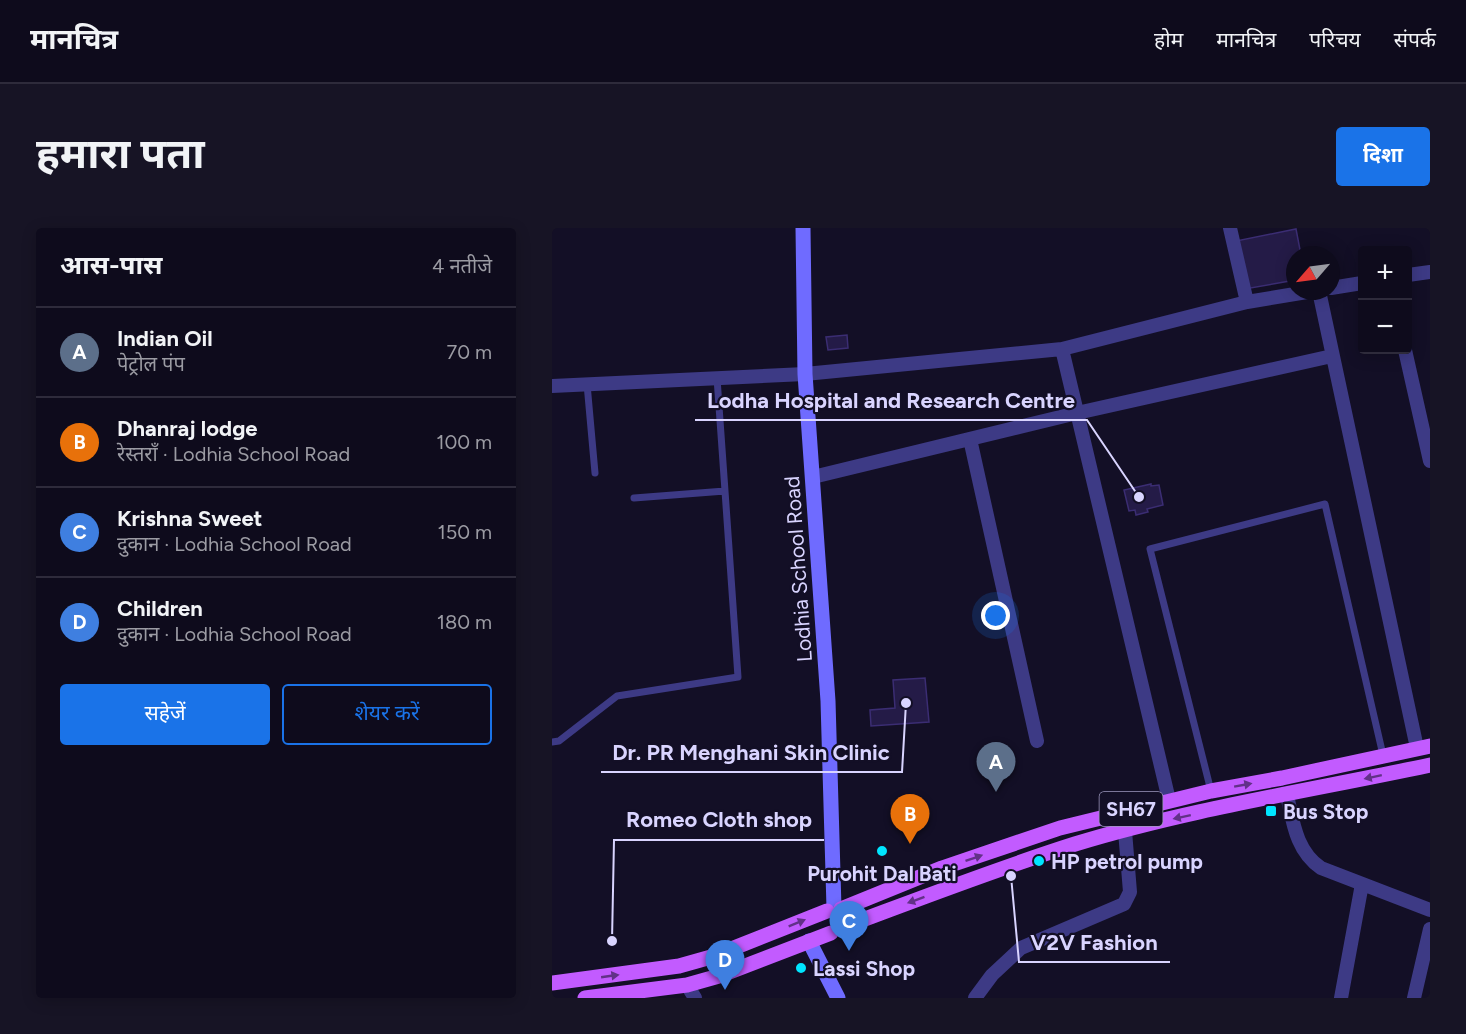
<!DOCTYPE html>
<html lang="hi">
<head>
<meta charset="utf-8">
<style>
	body { margin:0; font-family:Figtree,"Noto Sans Devanagari",sans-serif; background:#171425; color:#f1f3f6 }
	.controls { position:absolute; right:18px; top:18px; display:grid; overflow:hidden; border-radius:6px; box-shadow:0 3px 15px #0003 }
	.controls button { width:54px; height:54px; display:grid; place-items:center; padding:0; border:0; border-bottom:2px solid #2e2b3b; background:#0e0b1c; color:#f1f3f6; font:30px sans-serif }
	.compass { position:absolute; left:734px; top:18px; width:54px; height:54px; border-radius:50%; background:#0e0b1c; box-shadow:0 3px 15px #0003; rotate:242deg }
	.you { position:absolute; left:444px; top:388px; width:21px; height:21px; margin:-15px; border:4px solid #fff; border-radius:50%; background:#1a73e8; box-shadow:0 0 0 9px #1a73e833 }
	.badge { display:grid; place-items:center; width:39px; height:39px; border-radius:50%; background:#1a73e8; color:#fff; font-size:20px; font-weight:700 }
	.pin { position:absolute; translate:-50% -50px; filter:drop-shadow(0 2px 3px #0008) }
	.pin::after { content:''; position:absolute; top:32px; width:21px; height:18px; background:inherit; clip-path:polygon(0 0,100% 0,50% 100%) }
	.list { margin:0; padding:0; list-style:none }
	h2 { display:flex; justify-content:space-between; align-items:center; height:78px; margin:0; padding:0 24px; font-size:26px }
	h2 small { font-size:20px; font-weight:400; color:#9b9ba3 }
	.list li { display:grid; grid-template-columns:39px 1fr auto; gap:18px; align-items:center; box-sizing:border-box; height:90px; padding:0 24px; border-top:2px solid #2e2b3b }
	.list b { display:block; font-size:22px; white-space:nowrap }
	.list p { margin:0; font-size:20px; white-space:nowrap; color:#9b9ba3 }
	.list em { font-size:20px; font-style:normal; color:#9b9ba3 }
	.actions { display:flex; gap:12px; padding:18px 24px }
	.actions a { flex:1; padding:14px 0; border:2px solid #1a73e8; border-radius:6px; text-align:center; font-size:21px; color:#1a73e8 }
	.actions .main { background:#1a73e8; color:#fff }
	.map { position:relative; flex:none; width:878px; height:770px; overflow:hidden; border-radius:6px }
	header { display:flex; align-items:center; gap:36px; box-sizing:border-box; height:84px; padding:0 30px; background:#0e0b1c; border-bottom:2px solid #2e2b3b }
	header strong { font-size:28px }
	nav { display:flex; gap:33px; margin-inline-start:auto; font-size:21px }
	.intro { display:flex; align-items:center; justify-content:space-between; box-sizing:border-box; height:144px; padding:0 36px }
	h1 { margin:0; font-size:42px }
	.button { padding:15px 27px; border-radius:6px; background:#1a73e8; color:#fff; font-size:21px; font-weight:700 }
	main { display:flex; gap:36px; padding:0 36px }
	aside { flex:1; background:#0e0b1c; border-radius:6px; box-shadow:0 3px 15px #0003 }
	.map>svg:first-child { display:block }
	.building { fill:#241b47; stroke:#3b2d73; stroke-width:1.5 }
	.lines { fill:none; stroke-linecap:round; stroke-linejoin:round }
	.lane { stroke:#3d3a85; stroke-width:7 }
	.street { stroke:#3d3a85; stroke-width:14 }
	.secondary { stroke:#6f6bff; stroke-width:15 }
	.primary { stroke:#c25bff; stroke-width:15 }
	.oneway { fill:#623188 }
	.poi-dot { fill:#00e5ff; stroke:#130f26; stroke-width:2 }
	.labels { text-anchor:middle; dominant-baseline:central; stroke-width:4.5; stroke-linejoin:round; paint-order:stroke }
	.shield { fill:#130f26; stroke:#9e99be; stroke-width:1.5 }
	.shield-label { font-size:20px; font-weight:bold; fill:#d9d4ff }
	.street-label { font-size:21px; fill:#d9d4ff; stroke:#130f26 }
	.poi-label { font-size:21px; font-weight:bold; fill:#d9d4ff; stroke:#130f26; text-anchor:start }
	.leader { fill:none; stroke:#d9d4ff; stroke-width:2 }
	.callout-dot { fill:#d9d4ff; stroke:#130f26; stroke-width:2 }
	.callout-label { font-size:22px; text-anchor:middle; font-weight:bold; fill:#d9d4ff; stroke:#130f26; stroke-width:4.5; stroke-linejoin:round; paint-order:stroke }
</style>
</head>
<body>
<header>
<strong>मानचित्र</strong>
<nav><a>होम</a><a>मानचित्र</a><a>परिचय</a><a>संपर्क</a></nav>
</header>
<div class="intro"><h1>हमारा पता</h1><a class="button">दिशा</a></div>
<main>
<aside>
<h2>आस-पास<small>4 नतीजे</small></h2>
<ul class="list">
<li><span class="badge" style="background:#5c6f8a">A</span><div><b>Indian Oil</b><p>पेट्रोल पंप</p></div><em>70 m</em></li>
<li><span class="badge" style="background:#e8710a">B</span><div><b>Dhanraj lodge</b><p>रेस्तराँ · Lodhia School Road</p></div><em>100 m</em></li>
<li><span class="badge" style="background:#3f7fe0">C</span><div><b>Krishna Sweet</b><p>दुकान · Lodhia School Road</p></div><em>150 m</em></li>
<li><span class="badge" style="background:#3f7fe0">D</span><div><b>Children</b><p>दुकान · Lodhia School Road</p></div><em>180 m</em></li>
</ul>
<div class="actions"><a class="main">सहेजें</a><a>शेयर करें</a></div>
</aside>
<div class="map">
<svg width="878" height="770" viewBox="0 0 878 770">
	<rect width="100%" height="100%" fill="#130f26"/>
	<path class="building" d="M744,1L749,27H743V52L693,61L684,13Z
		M295,107L296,120L276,122L274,109Z
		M599,256V258L607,257L611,277L595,281L596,284L584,287L583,282L577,283L572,262Z
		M373,450L377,494L319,498L318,482L343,480L341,452Z"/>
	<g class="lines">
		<path class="lane" d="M165,150L173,263
			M35,156L43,245
			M0,514L7,513L65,468L186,449L173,263L82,270
			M659,563L598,321L773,276L831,527"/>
		<path class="street" d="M856,47L878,44
			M779,60L810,55
			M767,63L865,520
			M695,74L761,63
			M510,121L617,572
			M853,122L878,233
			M0,158L253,146L510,121L695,74L678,0
			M418,211L485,513
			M261,249L525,185L780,128
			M735,567C741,594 744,623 769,640L878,682
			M135,757L143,770
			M423,770L440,747L469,720L572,676L578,664L573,603
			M789,770L810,656
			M862,770L878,701"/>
		<path class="secondary" d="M251,0L253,146L276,473L282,680
			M257,713L286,770"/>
		<path class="primary" d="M289,681L390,640L508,600L659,563L730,550L878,518
			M297,697C372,669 447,640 523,616C637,581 761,562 878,537
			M0,755L127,738L159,729L275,683
			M33,770L135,757L167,748L279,705"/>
	</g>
	<defs><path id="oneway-solid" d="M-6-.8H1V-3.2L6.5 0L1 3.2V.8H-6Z" transform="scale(1.5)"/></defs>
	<g class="oneway">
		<use href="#oneway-solid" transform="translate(821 549) rotate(168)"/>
		<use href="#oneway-solid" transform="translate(691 557) rotate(-10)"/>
		<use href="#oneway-solid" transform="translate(630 589) rotate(168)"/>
		<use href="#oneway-solid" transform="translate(422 630) rotate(-19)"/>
		<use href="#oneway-solid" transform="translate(364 672) rotate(160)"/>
		<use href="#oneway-solid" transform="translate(245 695) rotate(-22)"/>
		<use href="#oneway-solid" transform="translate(58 748) rotate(-8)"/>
	</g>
	<g class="poi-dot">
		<rect x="713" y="577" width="12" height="12" rx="3"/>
		<circle cx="330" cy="623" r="6"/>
		<circle cx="487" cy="633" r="6"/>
		<circle cx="249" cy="740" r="6"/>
	</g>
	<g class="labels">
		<rect class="shield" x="547.5" y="564" width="63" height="34" rx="4.5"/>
		<g class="shield-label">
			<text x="579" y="581">SH67</text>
		</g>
		<g class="street-label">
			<text transform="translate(246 341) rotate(-94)">Lodhia School Road</text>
		</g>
		<g class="poi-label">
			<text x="731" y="583">Bus Stop</text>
			<text x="499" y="633">HP petrol pump</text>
			<text x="330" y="645" text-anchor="middle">Purohit Dal Bati</text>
			<text x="261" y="740">Lassi Shop</text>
		</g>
	</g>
	<path class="leader" d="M587 269L535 192H143M354 475L350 544H49M60 713L62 612H272M459 648L467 734H618"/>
	<g class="callout-dot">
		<circle cx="587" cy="269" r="6"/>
		<circle cx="354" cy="475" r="6"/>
		<circle cx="60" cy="713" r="6"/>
		<circle cx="459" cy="648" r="6"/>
	</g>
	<g class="callout-label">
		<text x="339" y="180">Lodha Hospital and Research Centre</text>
		<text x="199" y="532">Dr. PR Menghani Skin Clinic</text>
		<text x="167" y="599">Romeo Cloth shop</text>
		<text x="542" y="722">V2V Fashion</text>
	</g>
</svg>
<div class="controls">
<button>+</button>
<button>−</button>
</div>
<svg class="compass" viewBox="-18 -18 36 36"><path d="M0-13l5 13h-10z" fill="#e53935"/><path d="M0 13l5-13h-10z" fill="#9b9ba3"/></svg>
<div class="you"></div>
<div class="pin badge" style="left:444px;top:564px;background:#5c6f8a">A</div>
<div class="pin badge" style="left:358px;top:616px;background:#e8710a">B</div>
<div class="pin badge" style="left:297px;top:723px;background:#3f7fe0">C</div>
<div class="pin badge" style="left:173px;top:762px;background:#3f7fe0">D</div>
</div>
</main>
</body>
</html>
